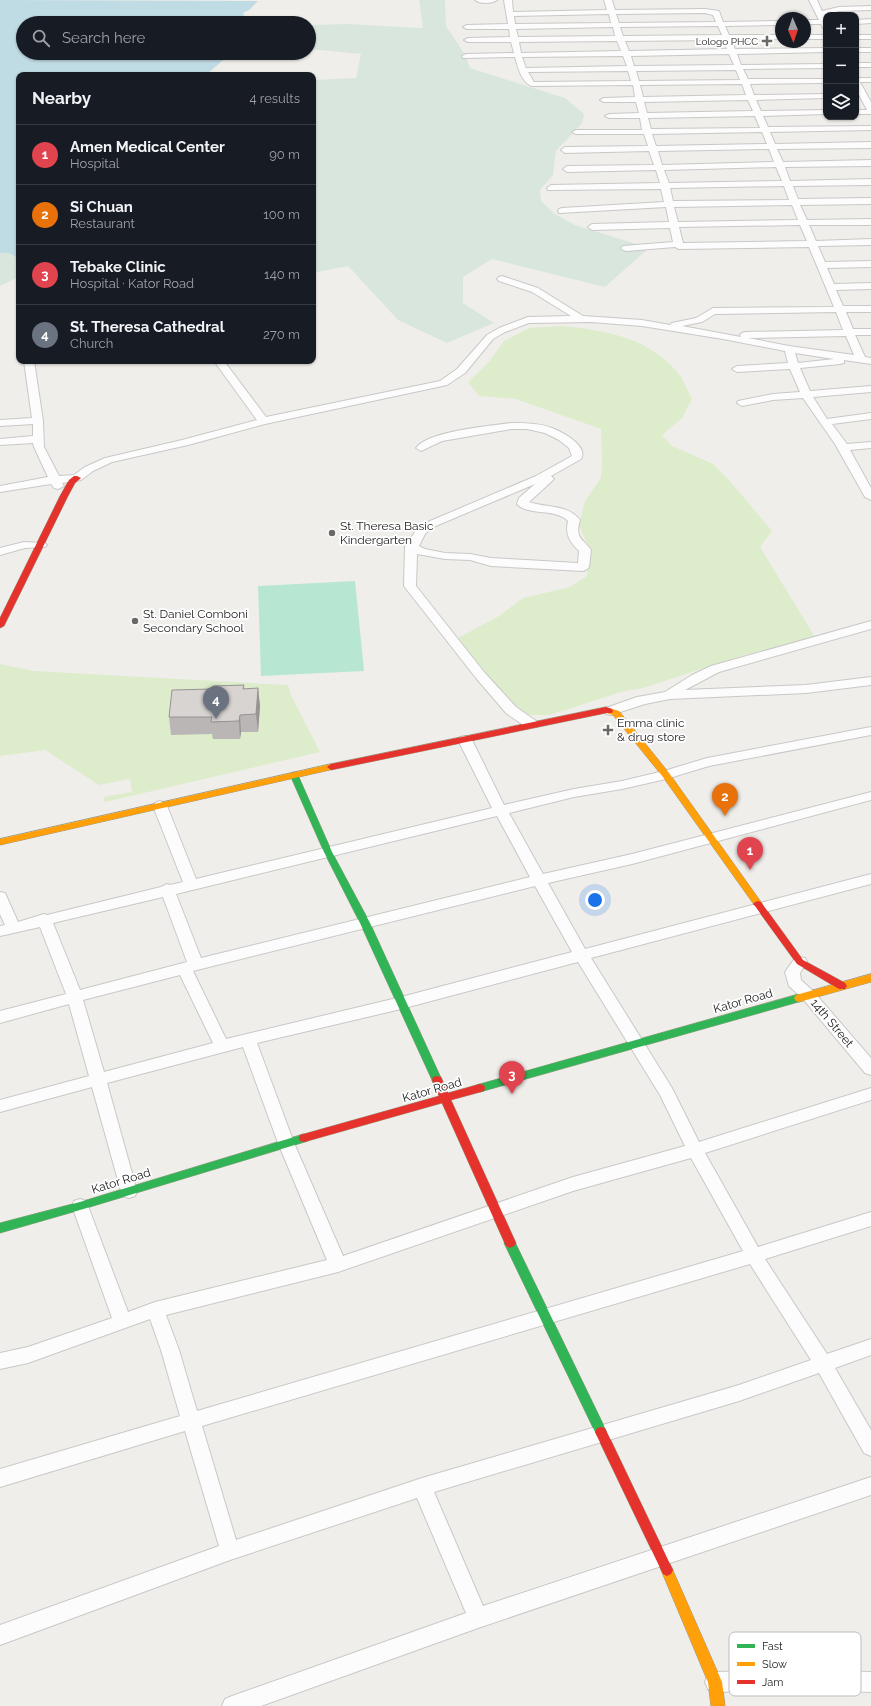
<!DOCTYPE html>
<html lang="en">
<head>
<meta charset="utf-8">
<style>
	body { margin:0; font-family:Raleway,sans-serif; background:#20242c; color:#f1f3f6 }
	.controls { position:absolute; right:12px; top:12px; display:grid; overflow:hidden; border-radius:8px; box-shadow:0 1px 3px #0004 }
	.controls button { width:36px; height:36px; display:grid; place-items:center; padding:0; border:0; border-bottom:1px solid #363941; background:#171b24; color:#f1f3f6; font:20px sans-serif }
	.compass { position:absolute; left:775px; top:12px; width:36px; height:36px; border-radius:50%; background:#171b24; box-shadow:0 1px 3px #0004; rotate:178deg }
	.you { position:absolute; left:595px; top:900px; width:14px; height:14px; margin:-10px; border:3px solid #fff; border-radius:50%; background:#1a73e8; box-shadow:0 0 0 6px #1a73e833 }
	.badge { display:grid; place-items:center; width:26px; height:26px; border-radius:50%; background:#0f766e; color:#fff; font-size:13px; font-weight:700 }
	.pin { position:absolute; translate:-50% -33px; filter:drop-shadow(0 1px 2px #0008) }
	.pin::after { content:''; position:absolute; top:21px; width:14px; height:12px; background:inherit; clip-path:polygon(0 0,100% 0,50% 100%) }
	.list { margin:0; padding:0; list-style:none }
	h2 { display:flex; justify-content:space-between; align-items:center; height:52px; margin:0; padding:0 16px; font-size:17px }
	h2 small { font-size:13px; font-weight:400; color:#9ea1a6 }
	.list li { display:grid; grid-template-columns:26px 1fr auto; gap:12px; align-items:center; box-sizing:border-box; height:60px; padding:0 16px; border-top:1px solid #363941 }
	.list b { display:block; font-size:15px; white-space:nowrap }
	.list p { margin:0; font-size:13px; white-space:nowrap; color:#9ea1a6 }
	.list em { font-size:13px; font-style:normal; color:#9ea1a6 }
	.icon { flex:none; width:22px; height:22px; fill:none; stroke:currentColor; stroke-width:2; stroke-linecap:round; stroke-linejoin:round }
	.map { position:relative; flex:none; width:871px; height:1706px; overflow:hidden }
	.search { position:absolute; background:#171b24; box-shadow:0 1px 3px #0004; left:16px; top:16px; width:300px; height:44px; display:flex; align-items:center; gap:10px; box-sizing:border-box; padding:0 14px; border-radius:22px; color:#9ea1a6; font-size:15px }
	.panel { position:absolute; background:#171b24; box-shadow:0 1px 3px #0004; left:16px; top:72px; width:300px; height:292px; border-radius:8px }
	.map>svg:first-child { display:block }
	.grass { fill:#ddeccb; fill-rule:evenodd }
	.wetland { fill:#d9e6de }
	.pitch { fill:#b7e6d2 }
	.water { fill:#bfdbe3 }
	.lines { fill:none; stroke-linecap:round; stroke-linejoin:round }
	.street-casing { stroke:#c9c8c7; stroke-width:2 }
	.fast-casing { stroke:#999a82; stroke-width:1 }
	.slow-casing { stroke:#999a82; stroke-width:1 }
	.jam-casing { stroke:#999a82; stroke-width:1 }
	.street { fill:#fdfcfc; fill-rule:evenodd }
	.fast { fill:#30b455; fill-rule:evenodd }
	.slow { fill:#ff9f0a; fill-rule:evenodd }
	.jam { fill:#e5322d; fill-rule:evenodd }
	.wall { fill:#b9b6b5 }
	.shaded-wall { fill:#969493 }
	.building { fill:#d7d4d2; stroke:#969493 }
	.poi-dot { fill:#6a6968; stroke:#fff; stroke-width:1.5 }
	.labels { text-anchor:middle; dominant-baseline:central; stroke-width:3.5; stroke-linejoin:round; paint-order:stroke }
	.far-poi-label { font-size:10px; fill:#222; stroke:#fff; text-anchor:end }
	.poi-label { font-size:12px; fill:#222; stroke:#fff; text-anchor:start }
	.street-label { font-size:12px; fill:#222; stroke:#fff }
	.key { fill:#fff; stroke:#bdbdbd; stroke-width:1 }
	.key-label { font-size:11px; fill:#222 }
</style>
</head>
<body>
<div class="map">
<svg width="871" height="1706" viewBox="0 0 871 1706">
	<rect width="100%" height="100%" fill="#f0eeeb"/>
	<path class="grass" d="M561,326C605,330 653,338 681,377C685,384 688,392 692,399L682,418L662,435L672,446L713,464L729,480L772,531L760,547L815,637L744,655L643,688L624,691L550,715H527L500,691L458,638L499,616L523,598L570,587L587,576L590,551L579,525L585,501L601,478L602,462L601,429L516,399L479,396L468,382L488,363L504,341L529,328Z
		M0,664L34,671L288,685L291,695L320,752L105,802L103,797L132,792L130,779L99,785L45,750L0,756ZM260,706L258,732H241L240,739H213V734Z"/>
	<path class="wetland" d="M419,0H445L446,26L466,56L470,68L565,98L584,114L582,123L556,151L553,175L540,190L541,201L555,214L575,225L649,248L605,287L492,259L463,277V303L494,323L447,343L398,320L348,266L313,273V80L356,78L361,54L309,49V25L348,24L423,28Z
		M0,253H9L19,259V277L0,286Z"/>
	<path class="pitch" d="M355,581L364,671L261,676L258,586Z"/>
	<path class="water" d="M0,0L258,1L249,10L244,12L243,15L246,17L237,23H23V53H233L230,57L222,61L206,75H19V259L9,253H0Z"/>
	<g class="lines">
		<defs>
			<path id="street" d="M475,0H497C492,4 480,4 475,0Z
				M504,0H512L513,12L607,10L604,0H612L615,10L705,9L719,11L723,22L781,21V25L725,26L729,35H781V39L731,40L735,49L826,48V52L737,54L741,65L826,64V68L743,69L748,79H826V83L750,84L754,95L826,94V98L756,100L761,111L826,110V114L763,116L768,127L871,126V130L770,132L775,144L871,142V148L777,149L783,162L871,160V166L785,167L790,181L871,179V185L793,186L798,199L871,198V204L800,205L807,220L871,219V225H809L816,241L871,239V245L818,246L825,262L871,261V267L827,268L834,284L871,283V289L836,290L843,306H871V312H846L853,329H871V335H855L865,357L871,358V364L844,360V363L840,364L800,368L810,391L871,386V392L813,397L827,419L871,413V419L832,424L847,444L871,442V448L850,450L871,488V500L865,497L835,444L803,398L773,400L742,406L737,403L738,401L773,394L800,392L790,369L737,372L732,369L737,366L788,363L785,351L723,339L642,326L591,322L529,323L505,332L493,339L465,373L447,385L265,424L188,445L112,462L93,471L81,480L62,483L64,486L58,489L54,488L51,484L0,492V486L48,477L34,447L33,443L0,445V439L33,436V424L0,426V420L32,418L24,361H34L43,421L44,447L59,476L74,475L85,467L105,458L182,440L257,420L214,361H224L266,417L440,381L457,369L487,335L499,328L528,317L571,316L532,292L499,281L497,279L499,277L502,276L538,288L583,316L642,320L670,325L672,323L696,318L713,308L834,307L809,247L679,249L675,247L626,251L623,250L621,248L623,246L673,242L670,228L592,230L588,227L592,224L669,222L666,207L559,213L558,211L559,209L562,208L664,202L661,189L548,190L547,188L551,185L660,183L656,170L567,172L563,169L567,166L654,165L649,151L565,153L561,150L565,147L648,146L644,134H576L572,132L576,130H642L640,118H609L605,116L609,114L639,113L636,102H604L600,100L604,98L635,97L633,85L532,86C521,82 518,67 515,57L463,58L462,56L466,54L514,53L511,42H468L464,40L468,38L510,37L509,29H467L463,27L467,25L508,24ZM705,13L713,15L716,22L619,23L616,14ZM609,14L611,23L515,24L514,16ZM718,26L722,35L623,36L620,27ZM613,27L615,36L518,37L516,29ZM723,40L727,49L629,51L625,41ZM617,41L621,51L521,53L519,42ZM729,54L734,65L634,66L631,56ZM623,56L627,66L526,68L522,57ZM736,70L740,80L639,81L636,71ZM628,71L631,81L534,82L528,72ZM742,84L746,95L643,97L640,85ZM748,100L753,111L647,113L644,102ZM755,116L760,128L651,129L648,118ZM762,132L767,144L656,146L652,134ZM769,149L774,162L662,165L658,151ZM776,167L782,181L669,183L664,170ZM784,186L789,200L673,201L670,188ZM792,205L798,220L678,222L674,207ZM800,225L807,241L683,243L679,227ZM836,312L843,330L745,332L742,333L740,335L741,337L682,326L702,322L715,314ZM846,336L854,355L789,346L748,338ZM795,353L834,359L798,363Z
				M809,0H817L822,11L839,7L871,6V10L839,11L824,15L826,19V28H823L821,24H805V20H819Z
				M871,19V23L856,24V20Z
				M805,35H826V39H805Z
				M856,35H871V39H856Z
				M856,48H871V52H856Z
				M856,63H871V67H856Z
				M856,78H871V82H860L871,102V114H856V110H867L856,89Z
				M511,423C524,423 539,423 552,428C562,432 589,446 581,459L551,476L554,479L552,481L529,502C545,508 568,504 580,520C575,538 581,537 591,550L589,567L587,569L583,571L491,566L470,560L445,559L417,554L416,586L484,672L516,707L536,721L537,724L536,727H526L506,713L476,678L404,586L405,547L417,529L423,524L536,476L572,456L569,448L559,440L545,433L527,429H511L442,441L421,451L416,448C428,431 489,426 511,423ZM535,484L519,498L517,504C527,516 556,508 568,521C565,534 569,541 579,551L578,563L491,558L470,554L445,553L425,549L419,546L425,534L431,528Z
				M24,542L45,543L47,545L45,547L25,548L0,555V548Z
				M871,621V629L719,672L685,690L806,685L871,677V685L806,693L670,699L645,704L611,715L606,714L605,711L606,708L637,697L665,692L692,675L711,666Z
				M871,727V735L709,766L666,779L622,789L574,797L509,813L543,874L632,854L871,792V800L632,864L548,883L585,949L871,874V884L591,958L672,1088L699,1142L871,1088V1100L705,1153L758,1247L871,1212V1226L765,1259L827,1354L871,1339V1355L835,1368L871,1430V1456L864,1453L819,1373L739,1401L434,1492L483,1606L871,1477V1495L478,1628L261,1706H222L225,1699L232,1696L466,1613L417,1498L230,1560L0,1645V1625L219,1546L185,1431L0,1487V1469L180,1416L161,1350L150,1319L28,1363L0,1369V1353L28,1347L112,1318L72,1206L74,1201L80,1199L86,1201L88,1206L128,1312L155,1302L327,1260L278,1143L243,1047L107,1083L137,1191L135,1196L129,1198L123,1196L121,1191L92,1087L0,1112V1100L89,1076L69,1004L0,1023V1011L66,994L40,927L0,936V926L5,925L0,914V892L5,893L18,922L44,914L47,915L161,887L167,884L170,885L183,882L153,806L155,803L160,801L165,803L167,806L196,879L492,808L458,740L460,737L465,736L470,737L472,740L504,805L574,789L622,781L664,771L707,758ZM497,816L530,877L201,958L176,894ZM535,886L572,952L401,997L226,1039L193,971ZM163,897L187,962L80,990L53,923ZM578,962L660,1095L685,1146L573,1177L343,1256L294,1143L257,1043L401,1009ZM180,975L213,1043L104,1072L83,1000ZM691,1158L743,1251L197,1411L179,1350L166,1315L338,1272L573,1191ZM750,1264L811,1360L739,1385L422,1478L236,1540L202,1426Z
				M800,957L805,958L807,962L800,973L801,980L813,991L871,1058V1075L865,1073L803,999L789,986L785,972L795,958Z
				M799,1670L871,1672V1692L799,1690L715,1692L708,1689L705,1682L708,1675L715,1672Z"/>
			<path id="fast" d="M294,772L298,775L332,852L370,923L442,1080L441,1083L437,1084L433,1083L432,1080L360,923L324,852L290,775Z
				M799,994L802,995L804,998L802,1001L480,1092L476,1091L475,1088L476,1085L480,1084Z
				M304,1134L308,1135L309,1138L308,1141L80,1210L0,1233V1223L80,1202Z
				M510,1238L514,1240L605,1428L607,1432L605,1436L601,1437L597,1436L504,1243L506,1240Z"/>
			<path id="slow" d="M609,708L619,711L669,773L761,902L763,904L761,906H755L663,777L613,715L606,713L605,711L606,709Z
				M331,764L335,767L334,769L0,845V839Z
				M871,974V982L799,1002L796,1001L794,998L796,995Z
				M667,1564L671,1566L722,1682L725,1706H711L708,1682L661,1570L663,1566Z"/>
			<path id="jam" d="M74,476H77L81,478L75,483L68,496L4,626L0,628V618L60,496L69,480Z
				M606,707L612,709L613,711L612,713H606L331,770L327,767L331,764Z
				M758,901L761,902L803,960L845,983L847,986L845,989H839L797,964L755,906L753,904L755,902Z
				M437,1076L441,1077L448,1093L480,1084L484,1085L485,1088L484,1091L451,1100L516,1243L514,1246L510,1248L506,1246L442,1103L304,1142L300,1141L299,1138L300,1135L304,1134L439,1096L432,1080L433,1077Z
				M601,1427L605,1428L671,1566L673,1570L671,1574L667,1576L663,1574L595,1432L597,1428Z"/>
		</defs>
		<use href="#street" class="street-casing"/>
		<use href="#fast" class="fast-casing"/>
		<use href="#slow" class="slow-casing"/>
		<use href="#jam" class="jam-casing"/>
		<use href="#street" class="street"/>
		<use href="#fast" class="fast"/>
		<use href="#slow" class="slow"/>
		<use href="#jam" class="jam"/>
	</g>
	<path class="wall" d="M244,685V689L258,688L260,706L258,732H241L240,739H213L212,734L171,735L169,717Z"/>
	<path class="shaded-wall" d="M258,688L260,706L258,732L256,714Z
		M240,715L241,732L240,739L239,721Z"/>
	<path class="building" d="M244,685L243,689L258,688L256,714L240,715L239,721L211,722L212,717H169L172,690L213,689V686Z"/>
	<g class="poi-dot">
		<path d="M765 35h4v4h4v4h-4v4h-4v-4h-4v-4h4z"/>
		<circle cx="332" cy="533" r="4"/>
		<circle cx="135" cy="621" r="4"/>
		<path d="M606 724h4v4h4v4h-4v4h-4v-4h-4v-4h4z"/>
	</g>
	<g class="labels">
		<g class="far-poi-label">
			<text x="758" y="41">Lologo PHCC</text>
		</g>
		<g class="poi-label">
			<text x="340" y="526">St. Theresa Basic<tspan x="340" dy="14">Kindergarten</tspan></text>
			<text x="143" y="614">St. Daniel Comboni<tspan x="143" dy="14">Secondary School</tspan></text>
			<text x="617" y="723">Emma clinic<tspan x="617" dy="14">&amp; drug store</tspan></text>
		</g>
		<g class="street-label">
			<text transform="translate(743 1001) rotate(-16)">Kator Road</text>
			<text transform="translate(832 1023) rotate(50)">14th Street</text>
			<text transform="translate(432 1090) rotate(-16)">Kator Road</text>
			<text transform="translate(121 1181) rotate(-17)">Kator Road</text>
		</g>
	</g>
	<rect x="729" y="1632" width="132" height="64" rx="6" class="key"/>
	<rect x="737" y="1644" width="18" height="4" fill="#30b455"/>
	<rect x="737" y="1662" width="18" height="4" fill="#ff9f0a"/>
	<rect x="737" y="1680" width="18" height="4" fill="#e5322d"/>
	<g class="key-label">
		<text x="762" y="1650">Fast</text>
		<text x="762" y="1668">Slow</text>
		<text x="762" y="1686">Jam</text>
	</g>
</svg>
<div class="controls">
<button>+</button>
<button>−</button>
<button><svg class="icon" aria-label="layers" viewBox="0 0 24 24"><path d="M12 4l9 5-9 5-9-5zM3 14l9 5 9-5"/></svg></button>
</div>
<svg class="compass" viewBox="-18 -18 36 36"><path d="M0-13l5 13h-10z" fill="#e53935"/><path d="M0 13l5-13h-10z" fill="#9ea1a6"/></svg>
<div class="you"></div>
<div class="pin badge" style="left:750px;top:870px;background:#e0444e">1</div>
<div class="pin badge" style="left:725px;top:816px;background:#e8710a">2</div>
<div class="pin badge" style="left:512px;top:1094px;background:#e0444e">3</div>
<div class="pin badge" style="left:216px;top:719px;background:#6b7280">4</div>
<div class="search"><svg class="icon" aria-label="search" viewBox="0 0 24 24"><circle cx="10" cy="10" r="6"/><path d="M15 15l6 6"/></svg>Search here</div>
<section class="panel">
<h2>Nearby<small>4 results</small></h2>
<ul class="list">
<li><span class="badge" style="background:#e0444e">1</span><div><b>Amen Medical Center</b><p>Hospital</p></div><em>90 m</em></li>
<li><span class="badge" style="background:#e8710a">2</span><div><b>Si Chuan</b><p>Restaurant</p></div><em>100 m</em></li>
<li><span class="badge" style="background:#e0444e">3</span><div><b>Tebake Clinic</b><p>Hospital · Kator Road</p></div><em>140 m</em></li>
<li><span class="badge" style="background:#6b7280">4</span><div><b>St. Theresa Cathedral</b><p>Church</p></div><em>270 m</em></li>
</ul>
</section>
</div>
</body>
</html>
